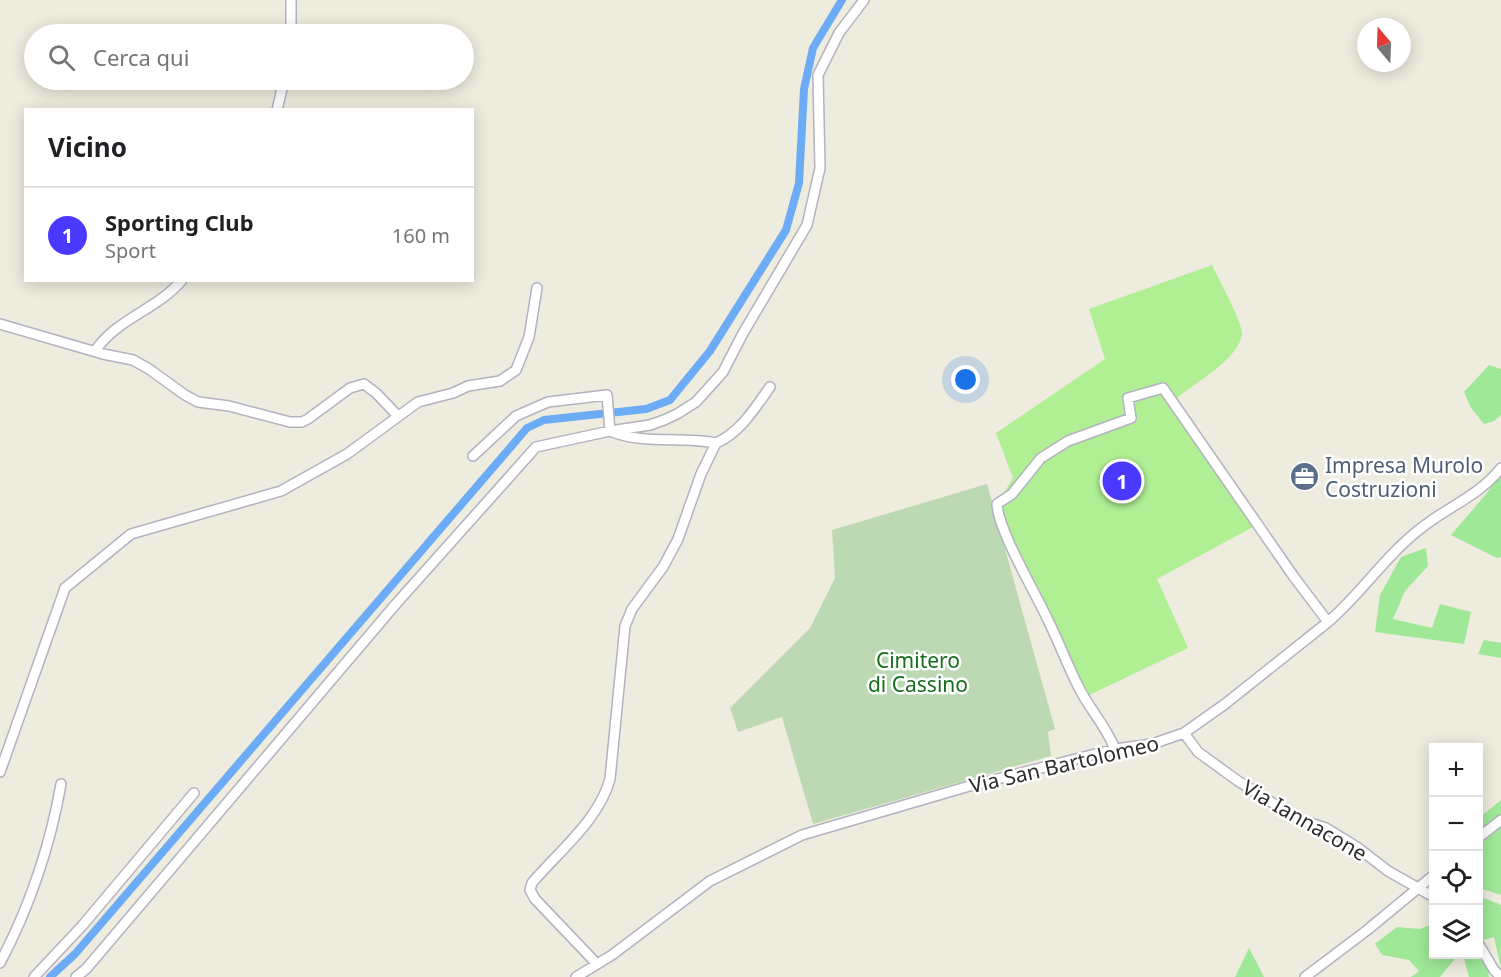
<!DOCTYPE html>
<html lang="it">
<head>
<meta charset="utf-8">
<style>
	body { margin:0; font-family:"Noto Sans",sans-serif; background:#f2f2f2; color:#202124 }
	.controls { position:absolute; right:18px; bottom:18px; display:grid; overflow:hidden; border-radius:0px; box-shadow:0 3px 15px #0003 }
	.controls button { width:54px; height:54px; display:grid; place-items:center; padding:0; border:0; border-bottom:2px solid #e0e0e0; background:#fff; color:#202124; font:30px sans-serif }
	.compass { position:absolute; left:1357px; top:18px; width:54px; height:54px; border-radius:50%; background:#fff; box-shadow:0 3px 15px #0003; rotate:341deg }
	.you { position:absolute; left:966px; top:380px; width:21px; height:21px; margin:-15px; border:4px solid #fff; border-radius:50%; background:#1a73e8; box-shadow:0 0 0 9px #1a73e833 }
	.badge { display:grid; place-items:center; width:39px; height:39px; border-radius:50%; background:#4a3aff; color:#fff; font-size:20px; font-weight:700 }
	.pin { position:absolute; translate:-50% -50%; border:3px solid #fff; box-shadow:0 2px 6px #0006 }
	.list { margin:0; padding:0; list-style:none }
	h2 { display:flex; justify-content:space-between; align-items:center; height:78px; margin:0; padding:0 24px; font-size:26px }
	h2 small { font-size:20px; font-weight:400; color:#757577 }
	.list li { display:grid; grid-template-columns:39px 1fr auto; gap:18px; align-items:center; box-sizing:border-box; height:96px; padding:0 24px; border-top:2px solid #e0e0e0 }
	.list b { display:block; font-size:22px; white-space:nowrap }
	.list p { margin:0; font-size:20px; white-space:nowrap; color:#757577 }
	.list em { font-size:20px; font-style:normal; color:#757577 }
	.icon { flex:none; width:33px; height:33px; fill:none; stroke:currentColor; stroke-width:2; stroke-linecap:round; stroke-linejoin:round }
	.map { position:relative; flex:none; width:1501px; height:977px; overflow:hidden }
	.search { position:absolute; background:#fff; box-shadow:0 3px 15px #0003; left:24px; top:24px; width:450px; height:66px; display:flex; align-items:center; gap:15px; box-sizing:border-box; padding:0 21px; border-radius:33px; color:#757577; font-size:22px }
	.panel { position:absolute; background:#fff; box-shadow:0 3px 15px #0003; left:24px; top:108px; width:450px; height:174px; border-radius:0px }
	.map>svg:first-child { display:block }
	.green { fill:#9ee898 }
	.cemetery { fill:#bcd9b4 }
	.pitch { fill:#b0ef93 }
	.lines { fill:none; stroke-linecap:round; stroke-linejoin:round }
	.canal { stroke:#6cacf6; stroke-width:8 }
	.minor-casing { stroke:#b2b2c0; stroke-width:12 }
	.minor { stroke:#fff; stroke-width:9 }
	.labels { text-anchor:middle; dominant-baseline:central; stroke-width:5; stroke-linejoin:round; paint-order:stroke }
	.service-label { font-size:21px; fill:#4e5e75; stroke:#fff; text-anchor:start }
	.park-label { font-size:21px; fill:#166f1c; stroke:#fff }
	.street-label { font-size:21px; fill:#2c2c2c; stroke:#fff }
</style>
</head>
<body>
<div class="map">
<svg width="1501" height="977" viewBox="0 0 1501 977">
	<rect width="100%" height="100%" fill="#eeecde"/>
	<path class="green" d="M1489,365L1501,369V415L1494,421L1484,424L1471,408L1464,392Z
		M1501,472V557L1497,558L1451,535L1487,493Z
		M1426,548L1428,566L1405,591L1393,619L1432,628L1440,604L1471,612L1464,644L1375,632L1380,595L1401,557Z
		M1484,640L1501,643V658L1478,654Z
		M1501,800V815L1479,834V818Z
		M1501,827V895L1479,888L1478,846Z
		M1479,896L1501,905V968L1494,937L1482,940L1479,936Z
		M1433,924L1434,954L1458,955L1440,977H1411L1419,971L1409,960L1382,955L1375,944L1397,927L1420,929Z
		M1249,948L1264,977H1235Z
		M1479,951L1488,970L1489,977H1469L1463,955L1478,954Z"/>
	<path class="cemetery" d="M987,484L1055,729L1048,732L1051,756L813,824L782,717L738,732L730,708L810,628L835,578L832,530Z"/>
	<path class="pitch" d="M1212,265C1218,278 1243,323 1242,334C1240,358 1195,383 1177,398L1262,522L1157,579L1188,648L1085,697L997,504L1013,478L996,433L1105,359L1089,309Z"/>
	<g class="lines">
		<path class="canal" d="M50,977L75,954L527,428L544,420L646,409L670,400L710,351L786,230L799,183L804,89L813,48L842,0"/>
		<defs>
			<path id="minor" d="M291,34V0
				M277,110L284,80
				M0,324L103,354L133,360L149,369L185,395L198,402L229,406L290,422H302L308,419L350,388L364,384L376,393L398,416
				M95,351C117,318 157,310 182,280
				M716,443C740,433 755,408 770,387
				M473,456L516,416L548,402L607,395L610,431C643,445 681,436 716,443L701,474L678,539L663,567L632,609L625,626L610,779C599,820 559,851 532,883L530,890L535,899L597,964
				M1184,733L1198,752L1238,781L1298,819L1326,828L1357,847L1388,871L1434,897
				M1115,749C1105,724 1089,709 1078,686C1067,664 1058,640 1047,618C1035,592 998,530 997,504L1012,494L1041,458L1068,441L1131,418L1128,398L1163,388L1294,577L1328,622
				M0,772L65,588L131,534L281,491L347,454L418,402L453,393L468,386L500,381L516,370L529,337L537,288
				M1478,838L1501,820
				M1478,943L1494,970L1501,977
				M0,963C30,906 50,847 61,784
				M34,977L82,926L194,793
				M76,977L86,969L395,605L536,447L610,431L650,425L664,420L677,414L696,402L723,372L742,335L807,225L820,168L818,75L839,33L864,0
				M576,977L612,955L710,881L802,835L966,787L1115,749L1152,744L1184,733L1225,704L1328,622C1361,594 1385,556 1420,529C1447,507 1479,496 1501,468
				M1305,977L1366,931L1434,875"/>
		</defs>
		<use href="#minor" class="minor-casing"/>
		<use href="#minor" class="minor"/>
	</g>
	<defs>
		<symbol id="office-disc" viewBox="-11 -11 22 22"><circle r="9.5" fill="#5c6f8a" stroke="#fff"/><path d="M-6-3h4V-5.5h4V-3h4V5H-6ZM-1-4.5V-3h2v-1.5ZM-6 0V1H6V0Z" fill="#fff"/></symbol>
	</defs>
	<g fill-rule="evenodd">
		<use href="#office-disc" x="1288" y="460" width="33" height="33"/>
	</g>
	<g class="labels">
		<g class="service-label">
			<text x="1325" y="465">Impresa Murolo<tspan x="1325" dy="24">Costruzioni</tspan></text>
		</g>
		<g class="park-label">
			<text x="918" y="660">Cimitero<tspan x="918" dy="24">di Cassino</tspan></text>
		</g>
		<g class="street-label">
			<text transform="translate(1064 764) rotate(-13)">Via San Bartolomeo</text>
			<text transform="translate(1305 820) rotate(30)">Via Iannacone</text>
		</g>
	</g>
</svg>
<div class="controls">
<button>+</button>
<button>−</button>
<button><svg class="icon" aria-label="locate" viewBox="0 0 24 24"><circle cx="12" cy="12" r="6"/><path d="M12 2v4M12 18v4M2 12h4M18 12h4"/></svg></button>
<button><svg class="icon" aria-label="layers" viewBox="0 0 24 24"><path d="M12 4l9 5-9 5-9-5zM3 14l9 5 9-5"/></svg></button>
</div>
<svg class="compass" viewBox="-18 -18 36 36"><path d="M0-13l5 13h-10z" fill="#e53935"/><path d="M0 13l5-13h-10z" fill="#757577"/></svg>
<div class="you"></div>
<div class="pin badge" style="left:1122px;top:481px">1</div>
<div class="search"><svg class="icon" aria-label="search" viewBox="0 0 24 24"><circle cx="10" cy="10" r="6"/><path d="M15 15l6 6"/></svg>Cerca qui</div>
<section class="panel">
<h2>Vicino<small></small></h2>
<ul class="list">
<li><span class="badge">1</span><div><b>Sporting Club</b><p>Sport</p></div><em>160 m</em></li>
</ul>
</section>
</div>
</body>
</html>
